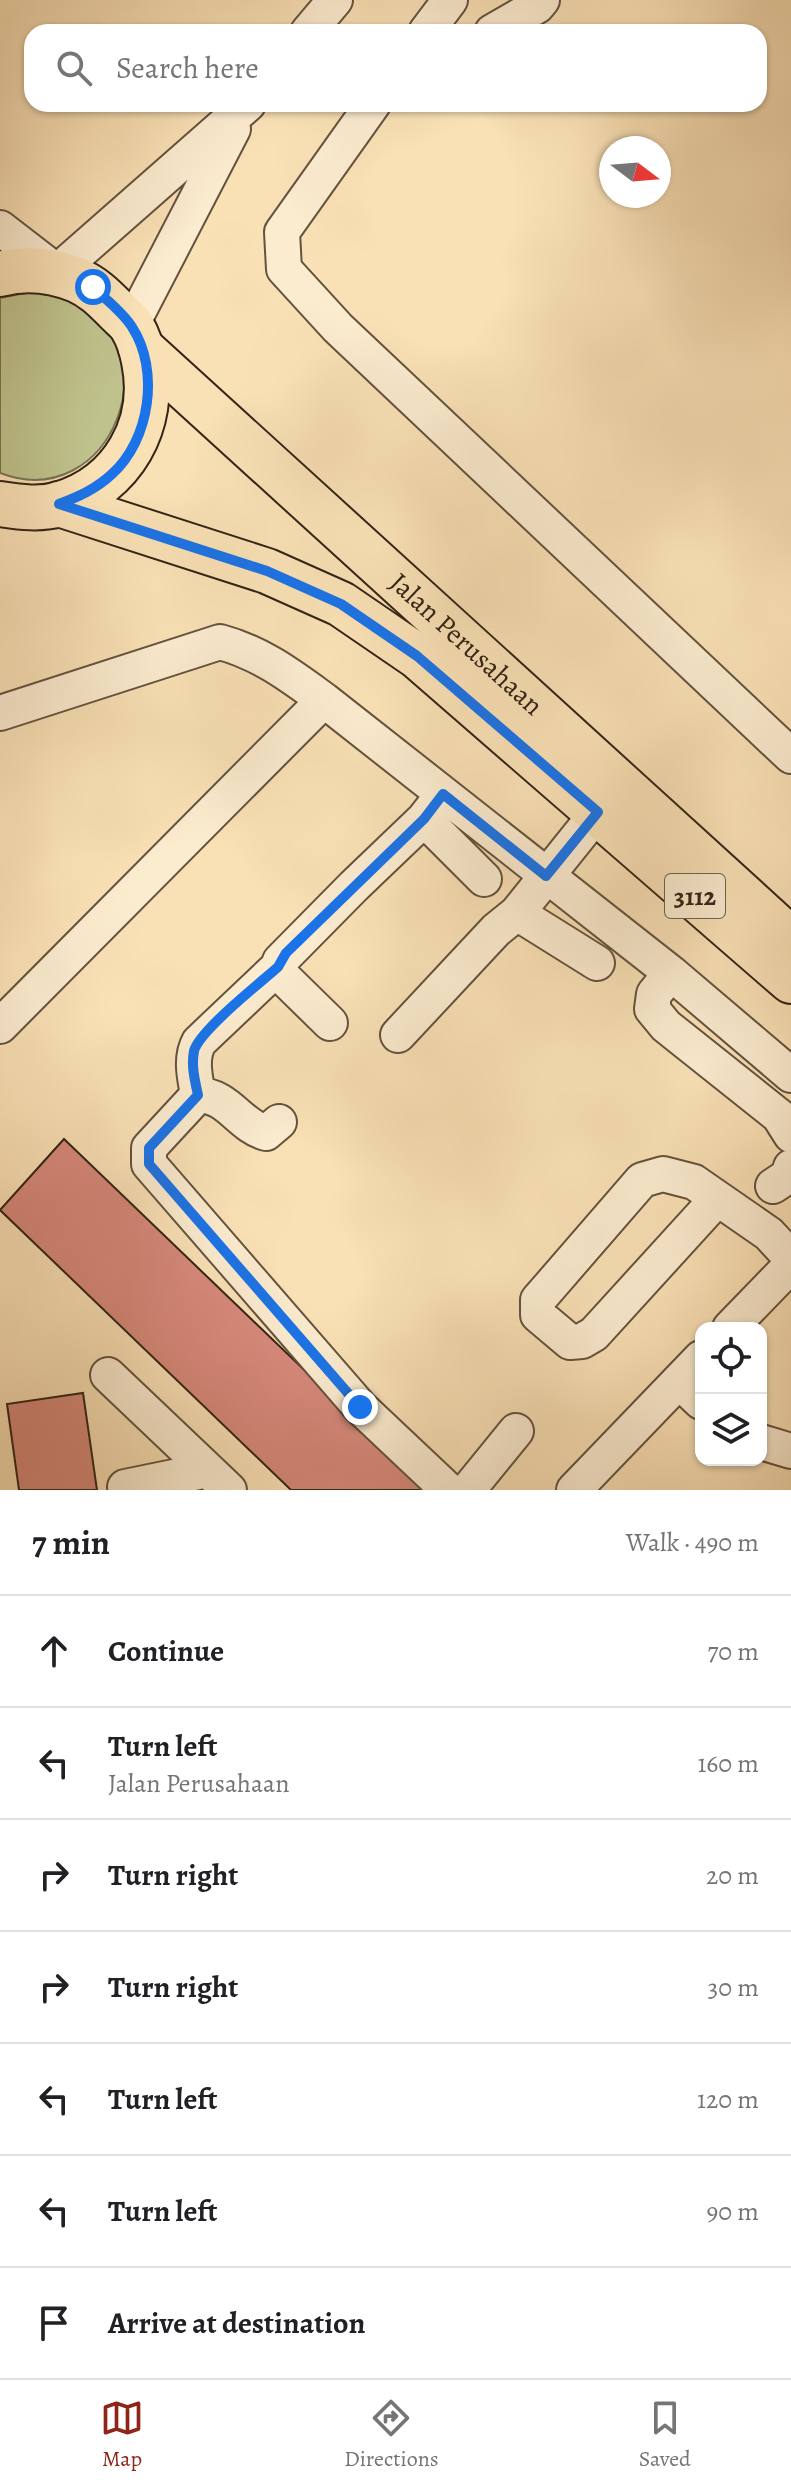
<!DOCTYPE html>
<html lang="en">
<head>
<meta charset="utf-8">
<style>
	body { margin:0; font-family:Alegreya,serif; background:#f2f2f2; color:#202124 }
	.controls { position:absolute; right:24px; bottom:24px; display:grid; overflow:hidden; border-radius:16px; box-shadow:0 2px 6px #0004 }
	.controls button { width:72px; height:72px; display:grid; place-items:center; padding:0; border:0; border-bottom:2px solid #e0e0e0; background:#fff; color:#202124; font:40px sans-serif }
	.compass { position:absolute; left:599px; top:136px; width:72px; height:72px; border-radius:50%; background:#fff; box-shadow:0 2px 6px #0004; rotate:106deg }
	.stop { position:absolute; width:24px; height:24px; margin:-18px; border:6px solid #1a73e8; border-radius:50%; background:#fff }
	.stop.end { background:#1a73e8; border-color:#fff; box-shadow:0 2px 8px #0008 }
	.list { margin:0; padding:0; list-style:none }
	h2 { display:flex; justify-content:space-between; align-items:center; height:104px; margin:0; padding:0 32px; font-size:34px }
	h2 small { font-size:26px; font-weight:400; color:#757577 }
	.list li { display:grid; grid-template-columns:52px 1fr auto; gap:24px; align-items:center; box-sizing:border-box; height:112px; padding:0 32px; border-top:2px solid #e0e0e0 }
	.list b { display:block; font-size:30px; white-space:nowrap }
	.list p { margin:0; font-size:26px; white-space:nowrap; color:#757577 }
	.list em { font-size:26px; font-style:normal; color:#757577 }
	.icon { flex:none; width:44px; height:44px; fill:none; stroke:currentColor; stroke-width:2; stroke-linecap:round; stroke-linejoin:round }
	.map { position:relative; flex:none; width:791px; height:1490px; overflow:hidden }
	.search { position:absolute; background:#fff; box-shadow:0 2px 6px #0004; left:24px; right:24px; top:24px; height:88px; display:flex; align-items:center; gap:20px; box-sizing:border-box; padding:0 28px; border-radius:24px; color:#757577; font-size:30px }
	.sheet { height:888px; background:#fff }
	nav { display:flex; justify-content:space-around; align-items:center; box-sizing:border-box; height:112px; border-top:2px solid #e0e0e0; background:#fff; font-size:22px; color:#757577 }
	nav a { display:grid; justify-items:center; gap:4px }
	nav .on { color:#8f2418 }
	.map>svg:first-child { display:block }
	.green { fill:#bfc28c; stroke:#787251; stroke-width:2 }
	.building { fill:#d6887a; stroke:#322316; stroke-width:2 }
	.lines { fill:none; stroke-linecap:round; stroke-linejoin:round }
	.minor-casing { stroke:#64523e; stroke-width:38 }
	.major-casing { stroke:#322316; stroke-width:48 }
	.minor { stroke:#fbebcf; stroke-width:34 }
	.major { stroke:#f9e0b5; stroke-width:44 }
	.route { stroke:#1a73e8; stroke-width:10 }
	.labels { text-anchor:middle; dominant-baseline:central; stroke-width:6; stroke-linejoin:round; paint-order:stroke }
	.shield { fill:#fbebcf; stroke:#6e5f4e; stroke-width:2 }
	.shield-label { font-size:26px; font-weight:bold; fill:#322316 }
	.street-label { font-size:28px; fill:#322316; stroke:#fbebcf }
</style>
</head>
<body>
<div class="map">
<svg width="791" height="1490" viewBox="0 0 791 1490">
	<rect width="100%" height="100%" fill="#f9e0b5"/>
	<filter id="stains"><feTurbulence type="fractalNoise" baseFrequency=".0025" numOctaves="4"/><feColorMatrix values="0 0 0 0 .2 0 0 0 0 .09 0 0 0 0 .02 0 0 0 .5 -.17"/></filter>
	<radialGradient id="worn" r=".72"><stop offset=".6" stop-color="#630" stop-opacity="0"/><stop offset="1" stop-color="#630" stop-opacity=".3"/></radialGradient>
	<path class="green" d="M36,291C46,293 58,294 67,297C179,344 111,516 0,473V298Z"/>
	<path class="building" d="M64,1139L429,1490H291L0,1210Z
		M83,1393L97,1490H19L7,1404Z"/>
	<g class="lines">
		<defs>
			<path id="minor" d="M308,32L335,0
				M426,32L450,0
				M492,32L537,6L542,0
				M373,104L282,232L284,269L338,328L791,756
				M0,228L57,272L248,104
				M131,326L233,129
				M0,713L220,642C261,653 291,676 324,700L671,973L791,1075
				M438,801L424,819L484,879
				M517,913L597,963
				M671,973L654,994L652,1009L666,1026L779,1116L791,1135
				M330,1023L282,976L278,967L280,961L354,886L424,819
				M0,1026L324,700
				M398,1035L496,930L517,913L598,812
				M198,1095C195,1077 190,1059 199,1042L278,967
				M279,1122L266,1133C240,1126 228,1095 198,1095L149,1148V1164L360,1407L448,1490
				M773,1186L788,1176L791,1167
				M717,1199L594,1334L582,1341L570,1342L538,1315V1300L642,1180L663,1174L694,1182L769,1234L791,1258
				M730,1328L791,1265
				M108,1375L229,1490
				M679,1381L701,1402
				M761,1442L791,1451
				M125,1487L208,1470
				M468,1490L516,1431
				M574,1490L701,1358"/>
			<g id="major">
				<path d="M0,274C26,267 52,270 77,280C93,287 103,297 115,309C120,315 128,320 132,327C138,337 142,350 144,361C157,424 123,485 60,504C40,510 20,507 0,504"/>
				<path id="s1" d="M141,348L787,936"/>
				<path d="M59,504L267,571L341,604L417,656L791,981"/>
			</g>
		</defs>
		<use href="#minor" class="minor-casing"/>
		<use href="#major" class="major-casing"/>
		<use href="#minor" class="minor"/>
		<use href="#major" class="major"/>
	</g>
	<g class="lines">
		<path class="route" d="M93,287C105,299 123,312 132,327C160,370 150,440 112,474C96,489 78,497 59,504L267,571L341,604L417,656L598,812L546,876L443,794L424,819L286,953L278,967C260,983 199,1031 194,1051C191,1066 195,1081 198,1095L149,1148V1164L360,1407"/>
	</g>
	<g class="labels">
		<rect class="shield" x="665" y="874" width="60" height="44" rx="6"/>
		<g class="shield-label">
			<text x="695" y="896">3112</text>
		</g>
		<g class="street-label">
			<text stroke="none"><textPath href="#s1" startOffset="440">Jalan Perusahaan</textPath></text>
		</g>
	</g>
	<rect width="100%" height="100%" filter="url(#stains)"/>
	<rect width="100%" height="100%" fill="url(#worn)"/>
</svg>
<div class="controls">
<button><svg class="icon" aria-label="locate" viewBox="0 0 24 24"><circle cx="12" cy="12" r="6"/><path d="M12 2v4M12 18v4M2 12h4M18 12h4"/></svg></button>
<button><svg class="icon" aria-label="layers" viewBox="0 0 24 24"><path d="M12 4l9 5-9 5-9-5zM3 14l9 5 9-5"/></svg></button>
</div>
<svg class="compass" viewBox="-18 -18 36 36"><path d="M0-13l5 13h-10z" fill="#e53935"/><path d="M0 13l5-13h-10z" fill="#757577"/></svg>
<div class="stop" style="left:93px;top:287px"></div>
<div class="stop end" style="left:360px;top:1407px"></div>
<div class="search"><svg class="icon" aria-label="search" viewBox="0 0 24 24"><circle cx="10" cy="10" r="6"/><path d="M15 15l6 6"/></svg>Search here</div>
</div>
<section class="sheet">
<h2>7 min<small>Walk · 490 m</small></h2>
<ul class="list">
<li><svg class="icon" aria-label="ahead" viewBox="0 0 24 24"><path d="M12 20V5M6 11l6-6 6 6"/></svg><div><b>Continue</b></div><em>70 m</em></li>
<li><svg class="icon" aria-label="left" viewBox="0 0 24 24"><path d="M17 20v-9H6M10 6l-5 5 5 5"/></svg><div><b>Turn left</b><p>Jalan Perusahaan</p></div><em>160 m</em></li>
<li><svg class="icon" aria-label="right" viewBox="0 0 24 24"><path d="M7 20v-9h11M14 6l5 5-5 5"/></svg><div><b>Turn right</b></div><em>20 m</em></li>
<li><svg class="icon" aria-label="right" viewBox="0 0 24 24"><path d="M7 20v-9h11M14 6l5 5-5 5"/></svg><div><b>Turn right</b></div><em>30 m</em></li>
<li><svg class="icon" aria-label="left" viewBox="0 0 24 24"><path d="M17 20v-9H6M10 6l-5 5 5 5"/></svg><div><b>Turn left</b></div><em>120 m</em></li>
<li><svg class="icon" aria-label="left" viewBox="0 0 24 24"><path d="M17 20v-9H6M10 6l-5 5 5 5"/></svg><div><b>Turn left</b></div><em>90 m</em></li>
<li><svg class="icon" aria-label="arrive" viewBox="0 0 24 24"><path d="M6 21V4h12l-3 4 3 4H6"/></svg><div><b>Arrive at destination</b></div></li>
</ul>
</section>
<nav>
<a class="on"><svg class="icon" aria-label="map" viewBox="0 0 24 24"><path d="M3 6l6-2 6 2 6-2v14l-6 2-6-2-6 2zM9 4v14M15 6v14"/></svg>Map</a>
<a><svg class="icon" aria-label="directions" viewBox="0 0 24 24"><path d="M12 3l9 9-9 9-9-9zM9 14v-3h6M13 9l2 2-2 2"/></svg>Directions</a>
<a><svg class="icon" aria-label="saved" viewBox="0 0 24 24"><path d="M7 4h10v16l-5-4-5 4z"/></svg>Saved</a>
</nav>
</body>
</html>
